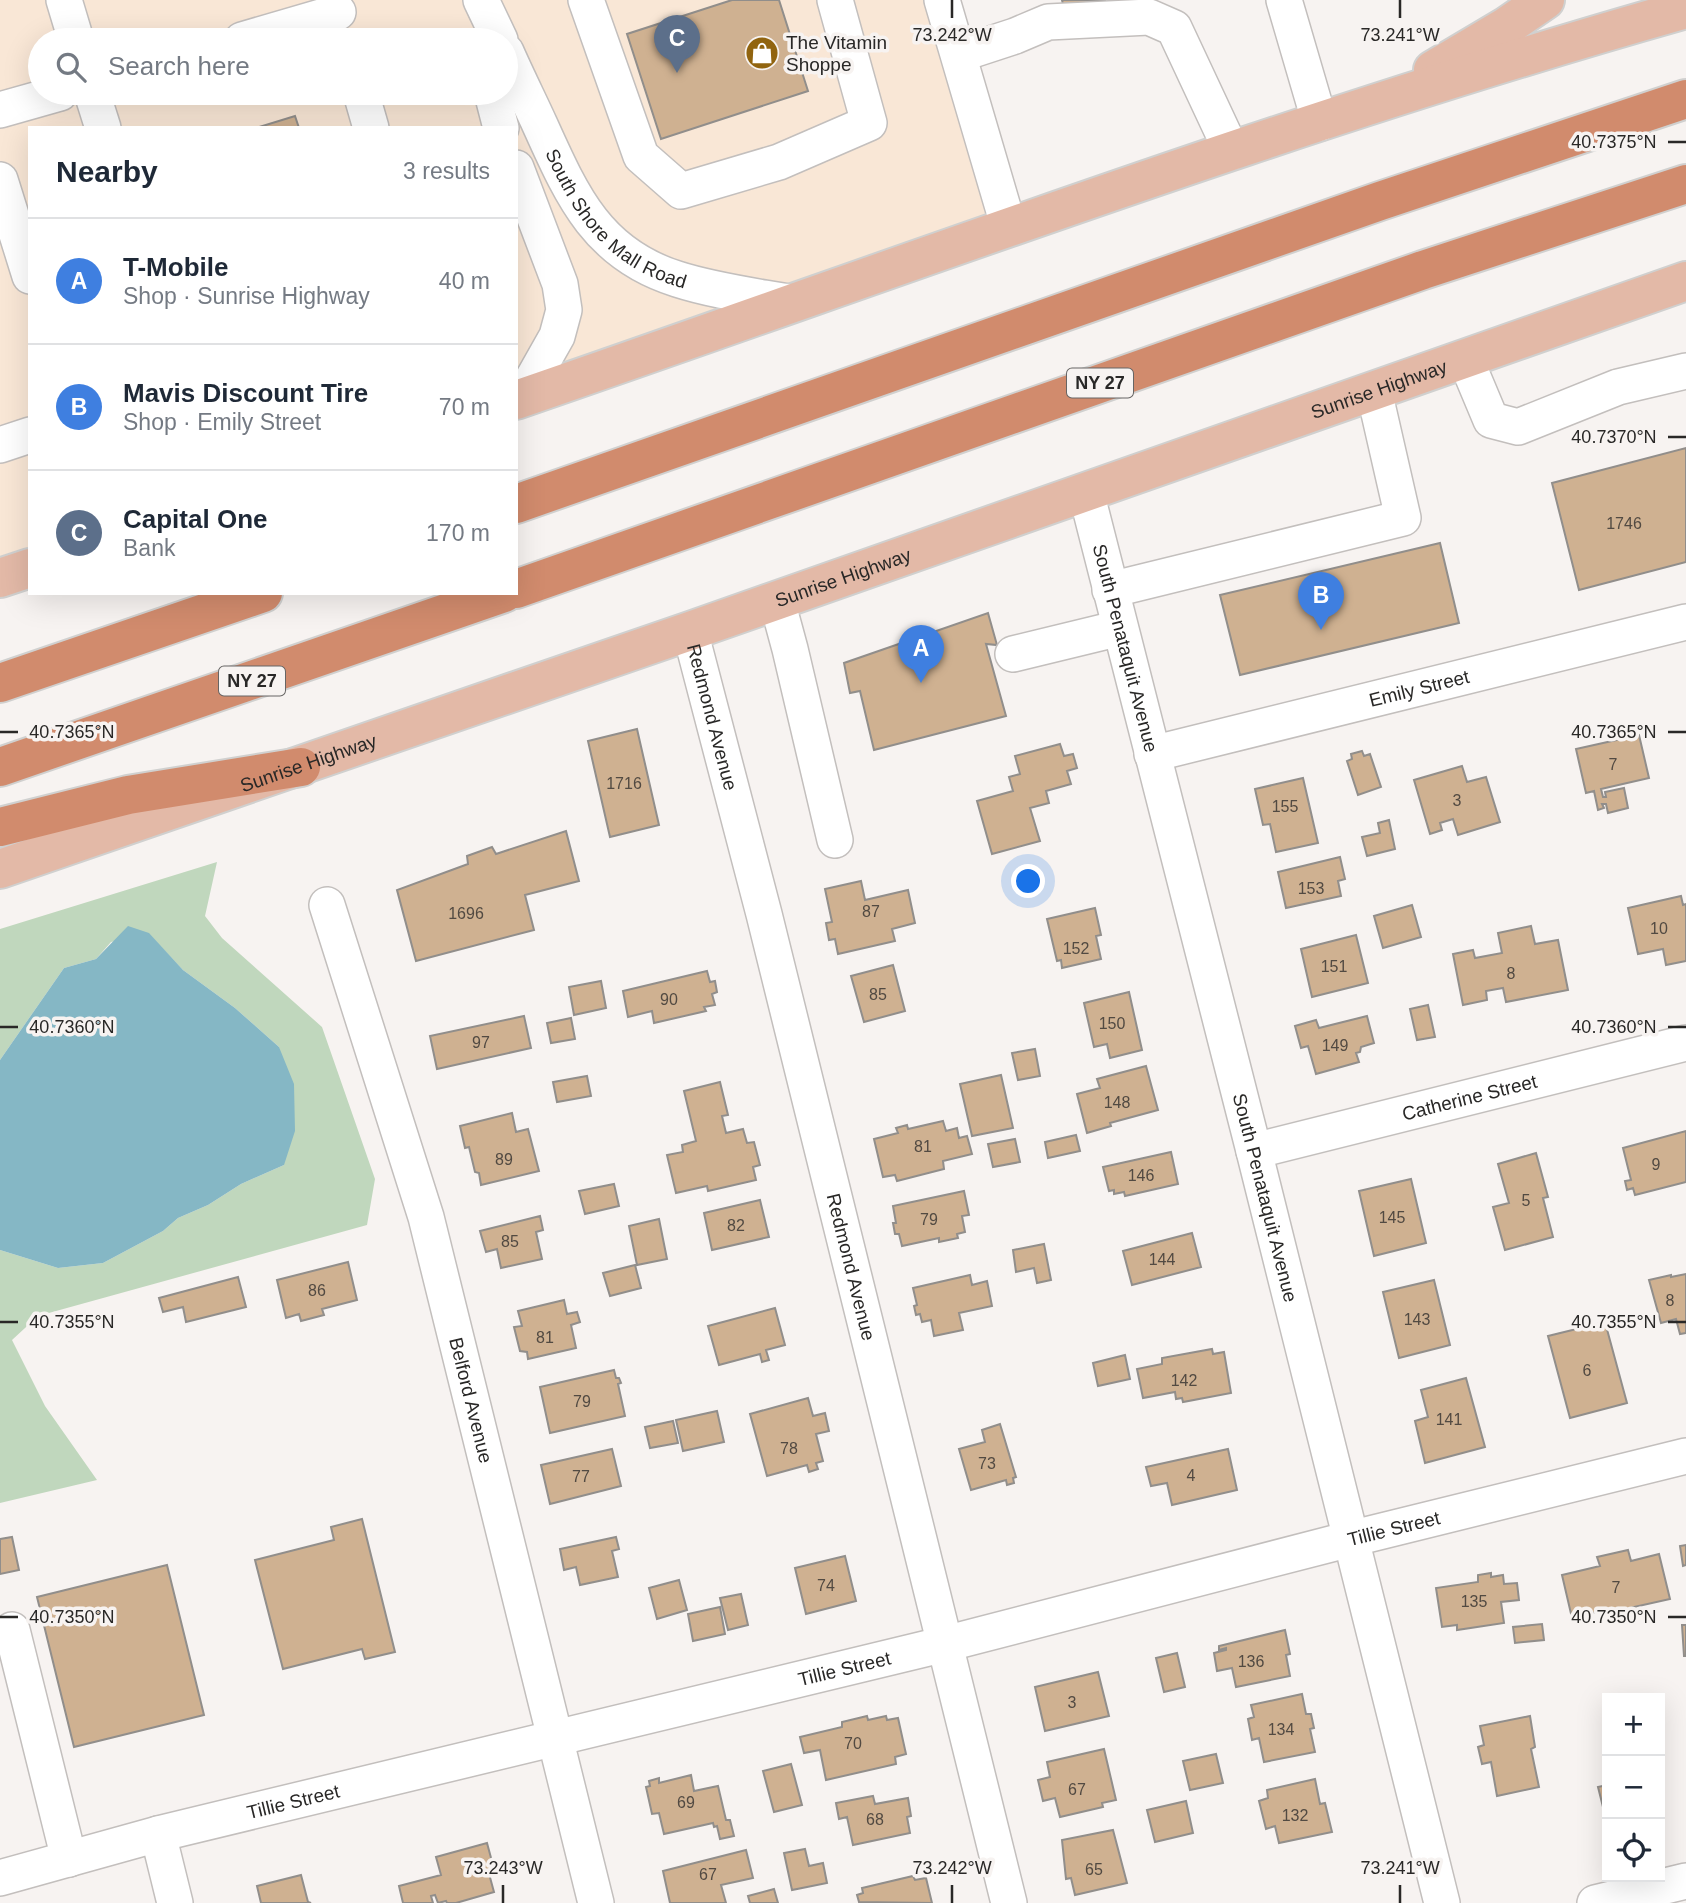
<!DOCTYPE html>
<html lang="en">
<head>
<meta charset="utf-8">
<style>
	body { margin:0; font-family:Helvetica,sans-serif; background:#f6f6f7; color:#1f2937 }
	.controls { position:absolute; right:21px; bottom:21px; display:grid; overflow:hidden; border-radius:0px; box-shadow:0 7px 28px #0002 }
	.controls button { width:63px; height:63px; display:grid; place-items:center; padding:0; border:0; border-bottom:2px solid #e0e1e3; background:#fff; color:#1f2937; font:35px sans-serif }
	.you { position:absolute; left:1029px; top:882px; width:24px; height:24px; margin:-18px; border:5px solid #fff; border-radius:50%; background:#1a73e8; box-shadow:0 0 0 10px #1a73e833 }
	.badge { display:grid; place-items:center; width:46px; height:46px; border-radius:50%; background:#91640f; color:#fff; font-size:23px; font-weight:700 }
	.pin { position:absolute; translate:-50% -58px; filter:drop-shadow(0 2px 4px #0008) }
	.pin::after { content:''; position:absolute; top:37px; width:24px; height:21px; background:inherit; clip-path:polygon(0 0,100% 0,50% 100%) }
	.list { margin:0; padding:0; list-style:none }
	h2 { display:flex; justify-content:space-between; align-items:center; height:91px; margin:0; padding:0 28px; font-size:30px }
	h2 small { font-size:23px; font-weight:400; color:#747a83 }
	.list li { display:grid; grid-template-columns:46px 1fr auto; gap:21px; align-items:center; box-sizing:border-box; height:126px; padding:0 28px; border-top:2px solid #e0e1e3 }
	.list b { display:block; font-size:26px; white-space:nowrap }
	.list p { margin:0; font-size:23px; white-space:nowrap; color:#747a83 }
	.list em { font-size:23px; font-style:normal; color:#747a83 }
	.icon { flex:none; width:38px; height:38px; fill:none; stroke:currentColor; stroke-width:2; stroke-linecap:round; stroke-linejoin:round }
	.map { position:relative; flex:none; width:1686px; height:1903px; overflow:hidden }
	.search { position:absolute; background:#fff; box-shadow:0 7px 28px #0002; left:28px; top:28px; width:490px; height:77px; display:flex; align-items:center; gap:18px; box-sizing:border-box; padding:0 24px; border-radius:38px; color:#747a83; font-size:26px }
	.panel { position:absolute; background:#fff; box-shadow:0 7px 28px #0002; left:28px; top:126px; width:490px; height:469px; border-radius:0px }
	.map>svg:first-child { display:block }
	.commercial { fill:#f9e7d6; fill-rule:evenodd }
	.green { fill:#c0d7bd }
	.water { fill:#85b7c5 }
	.building { fill:#cfb191; stroke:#918e8b; stroke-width:2 }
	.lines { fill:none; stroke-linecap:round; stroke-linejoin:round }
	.minor-casing { stroke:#c3bfbd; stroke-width:38 }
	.major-casing { stroke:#d0d0cf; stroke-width:42 }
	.highway-casing { stroke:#d0d0cf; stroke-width:42 }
	.minor { stroke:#fff; stroke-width:35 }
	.major { stroke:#e3b9a7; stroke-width:38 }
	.highway { stroke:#d18b6d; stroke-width:38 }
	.ticks { fill:none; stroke:#292827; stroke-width:2.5 }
	.labels { text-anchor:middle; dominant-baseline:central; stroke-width:7; stroke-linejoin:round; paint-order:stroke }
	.number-label { font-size:16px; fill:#524a42 }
	.shield { fill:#f7f3f1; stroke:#676564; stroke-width:2 }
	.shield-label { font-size:18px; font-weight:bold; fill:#292827 }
	.poi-label { font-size:19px; fill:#292827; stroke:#f7f3f1; text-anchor:start }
	.street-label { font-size:19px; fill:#292827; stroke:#f7f3f1 }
	.ticks-label { font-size:18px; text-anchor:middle; fill:#292827; stroke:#f7f3f1; stroke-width:7; stroke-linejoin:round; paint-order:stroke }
</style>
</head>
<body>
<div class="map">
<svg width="1686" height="1903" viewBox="0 0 1686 1903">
	<rect width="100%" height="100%" fill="#f7f3f1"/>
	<path class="commercial" d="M0,0H940L1009,228L516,400V128H30V568L0,578ZM40,40H506V93H40Z"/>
	<path class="green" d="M217,862L205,916L222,938L322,1027L375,1179L367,1225L38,1316L12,1340L45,1406L97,1480L0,1503V1250L58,1268L103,1263L163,1231L178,1218L208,1205L241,1184L284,1165L279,1047L235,1008L183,970L149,934L111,942L96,959L64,968L0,1060V929Z"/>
	<path class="water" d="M128,926L149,933L183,970L235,1008L279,1047L294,1084L295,1131L284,1165L241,1184L208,1205L178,1218L163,1231L103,1263L58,1268L0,1250V1060L64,968L96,959Z"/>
	<path class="building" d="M732,0H779L808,91L661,139L627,34Z
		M1062,0H1106L1065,12Z
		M295,116L299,128H256Z
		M1686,448V562L1579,590L1552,483Z
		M1440,543L1459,623L1240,675L1220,595Z
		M988,613L997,645L986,644L1006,716L874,750L860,691L850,693L844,663Z
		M637,729L659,825L610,837L588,741Z
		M1639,735L1649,778L1601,789L1603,797H1606L1605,792L1624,788L1628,808L1608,813L1606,804H1602L1604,808L1598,810L1594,791L1586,793L1576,749Z
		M1060,744L1064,756L1073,754L1077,768L1067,771L1071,784L1046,791L1049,803L1030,808L1040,841L992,854L977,801L1013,791L1009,777L1020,774L1015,756Z
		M1362,751L1364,756L1370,754L1381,787L1358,795L1347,761L1352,759L1351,754Z
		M1462,766L1467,782L1486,777L1500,822L1458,835L1453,819L1440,823L1442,830L1430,834L1414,780Z
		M1303,778L1318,843L1276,852L1270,824L1263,825L1255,789Z
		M1389,820L1395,849L1367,856L1362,837L1380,833L1378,823Z
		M566,831L579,881L525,895L534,930L416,961L397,890L468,864L467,856L492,847L496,854Z
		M1340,857L1345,879L1338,881L1341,896L1286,908L1278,872Z
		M861,881L865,900L908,890L915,923L892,929L895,941L838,954L835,939L829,940L826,923L832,922L825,889Z
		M1681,896L1683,905L1686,904V961L1666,965L1663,949L1638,954L1628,908Z
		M1412,905L1421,937L1383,948L1374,916Z
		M1095,908L1101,935L1096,936L1101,959L1062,968L1061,960L1057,961L1047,919Z
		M1531,926L1535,944L1558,940L1568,990L1506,1002L1503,988L1486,991L1487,1000L1463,1005L1453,954L1473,950L1475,958L1502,953L1498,933Z
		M1356,935L1368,983L1312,997L1301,949Z
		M893,965L905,1011L864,1022L851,976Z
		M707,971L710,982L715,981L717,992L712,994L715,1005L704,1007L706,1011L654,1023L652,1011L628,1017L623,991Z
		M601,981L606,1008L574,1015L569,987Z
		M1129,992L1142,1050L1110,1058L1107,1044L1094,1047L1084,1003Z
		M1428,1005L1435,1037L1417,1040L1410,1009Z
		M524,1016L531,1048L437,1069L430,1036Z
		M1367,1016L1374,1043L1361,1047L1360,1052L1356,1053L1359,1062L1316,1074L1308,1046L1301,1048L1295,1026L1316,1020L1319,1028Z
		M571,1018L575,1039L551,1043L547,1023Z
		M1035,1049L1040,1076L1018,1080L1012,1053Z
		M1146,1066L1158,1110L1110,1123L1111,1126L1087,1133L1077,1094L1100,1088L1097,1079Z
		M1001,1075L1013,1128L972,1136L960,1084Z
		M587,1076L591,1096L557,1102L553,1082Z
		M720,1082L728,1115L722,1116L726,1133L743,1129L747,1143L754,1142L760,1165L753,1167L756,1180L708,1191L707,1186L676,1193L667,1155L683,1152L682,1145L696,1141L684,1091Z
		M512,1113L516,1132L528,1129L539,1171L481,1185L479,1173L475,1172L469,1147L465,1148L460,1126Z
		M943,1121L946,1131L957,1128L959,1138L967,1136L972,1154L943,1161L944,1169L897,1181L895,1175L883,1177L874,1139L898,1133L896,1128L907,1125L908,1129Z
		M1686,1131V1182L1635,1195L1633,1188L1627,1190L1625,1181L1631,1180L1623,1148Z
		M1076,1135L1080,1151L1048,1158L1045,1142Z
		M1015,1139L1020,1162L993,1167L988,1144Z
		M1171,1152L1178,1184L1125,1196L1124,1192L1114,1194V1190L1109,1191L1103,1167Z
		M1536,1153L1548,1197L1543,1198L1553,1237L1505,1250L1493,1207L1509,1203L1498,1164Z
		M1411,1179L1426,1243L1374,1256L1359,1191Z
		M614,1184L619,1206L585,1214L579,1191Z
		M964,1191L969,1215L962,1216L965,1232L957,1234L958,1238L939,1242V1238L902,1246L899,1234H895L893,1223H896L893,1206Z
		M760,1200L769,1237L712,1250L704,1213Z
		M540,1216L543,1230L536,1232L542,1259L501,1268L497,1249L486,1252L480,1231Z
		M659,1219L667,1259L637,1265L629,1226Z
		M1192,1233L1201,1267L1132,1285L1123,1251Z
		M1044,1244L1051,1280L1037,1283L1034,1268L1016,1272L1013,1250Z
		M348,1262L357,1300L322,1309L324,1315L301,1321L299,1314L286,1318L277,1280Z
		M635,1265L641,1288L610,1296L603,1273Z
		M1686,1274V1333L1680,1334L1676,1319L1661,1323L1649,1280L1671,1275V1277Z
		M970,1275L972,1285L987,1281L992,1306L959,1313L963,1330L934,1336L931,1320L922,1322L920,1314L916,1315L914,1306L917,1305L913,1288Z
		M238,1277L246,1307L186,1322L183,1307L163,1312L159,1298Z
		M1434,1280L1450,1345L1399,1358L1383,1292Z
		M564,1300L567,1314L577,1312L580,1322L571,1325L576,1348L528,1359L527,1352L520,1351L514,1327L522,1326L518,1311Z
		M775,1308L785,1345L766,1350L769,1360L762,1362L760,1354L719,1365L708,1326Z
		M1605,1322L1627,1403L1570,1418L1548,1336Z
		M1212,1349L1213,1354L1224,1352L1231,1393L1183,1402L1182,1398L1176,1399L1175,1392L1143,1398L1137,1369L1162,1364V1358Z
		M1125,1355L1130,1379L1098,1386L1093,1363Z
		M614,1370L616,1378H619L621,1383L618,1384L625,1416L550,1433L540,1387Z
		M1466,1378L1485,1447L1425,1463L1415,1421L1428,1417L1421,1390Z
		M808,1398L813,1416L825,1413L829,1431L816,1434L823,1461L816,1463L818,1469L809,1472L807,1465L767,1476L750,1414Z
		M717,1411L724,1442L683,1451L676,1420Z
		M673,1421L678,1443L650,1448L645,1427Z
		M1000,1424L1016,1477L1013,1478L1014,1483L1007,1485L1006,1480L971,1490L959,1449L985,1442L982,1430Z
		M612,1449L621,1486L550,1504L541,1465Z
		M1228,1449L1237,1490L1172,1505L1167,1483L1151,1486L1146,1467Z
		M362,1519L395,1652L365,1659L362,1649L283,1669L255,1560L334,1540L331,1527Z
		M12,1537L19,1570L0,1574V1539Z
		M616,1537L619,1549L612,1551L618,1577L580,1585L576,1567L564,1570L560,1549Z
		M1686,1545V1565L1683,1566L1680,1546Z
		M1628,1550L1631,1561L1659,1554L1670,1599L1603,1614L1604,1610L1572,1618L1562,1575L1600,1566L1597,1557Z
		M845,1556L856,1601L806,1614L795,1568Z
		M167,1565L204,1715L74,1747L37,1597Z
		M1491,1573V1577L1503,1575L1504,1584L1517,1583L1519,1600L1501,1602L1504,1623L1457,1630V1625L1442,1627L1436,1588L1478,1582V1575Z
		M679,1580L687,1610L657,1619L649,1588Z
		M741,1594L748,1625L728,1630L720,1598Z
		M720,1607L725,1634L693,1641L688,1614Z
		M1542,1624L1544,1640L1515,1643L1513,1627Z
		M1682,1625H1686V1656H1684Z
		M1285,1630L1290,1654L1286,1655L1290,1676L1236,1687L1232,1668L1217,1671L1214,1653L1226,1650V1648L1219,1650V1646Z
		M1177,1653L1185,1687L1164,1692L1156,1658Z
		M1098,1672L1109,1716L1045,1731L1035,1687Z
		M1302,1694L1306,1714H1311L1314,1728L1310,1729L1315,1752L1264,1762L1259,1738L1252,1740L1248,1719L1254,1717L1251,1705Z
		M867,1716L868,1720L886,1716L887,1720L898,1718L906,1754L895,1757L896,1764L826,1780L820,1750L804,1753L800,1737L842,1727V1722Z
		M1530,1716L1535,1747L1531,1749L1539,1787L1497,1796L1491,1762L1482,1764L1478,1747L1484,1745L1480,1726Z
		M1104,1749L1116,1800L1102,1803L1103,1807L1060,1817L1055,1798L1043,1801L1038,1780L1050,1777L1047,1762Z
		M1216,1754L1223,1783L1190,1790L1183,1761Z
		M791,1764L802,1805L774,1812L763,1771Z
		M691,1775L694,1791L718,1786L726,1820H730L734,1836L720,1839L717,1826L714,1827L713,1823L664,1834L659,1813L652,1814L646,1787L650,1786L649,1781L659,1778V1783Z
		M1315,1779L1320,1804L1325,1803L1332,1832L1279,1843L1275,1826L1266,1829L1259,1801L1268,1798L1267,1790Z
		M1607,1785V1823L1598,1787Z
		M873,1796L875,1804L908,1798L911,1816L907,1817L910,1833L853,1845L847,1817L839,1819L836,1803Z
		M1186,1801L1193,1833L1155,1842L1147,1810Z
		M1113,1830L1127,1883L1075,1895L1071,1878L1066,1879L1062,1840Z
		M487,1843L494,1869L488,1870L494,1892L456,1903H447L446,1901L438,1903L435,1895L431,1896L433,1903H403L399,1886L441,1875L436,1857Z
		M805,1849L809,1866L823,1863L827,1883L792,1890L784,1853Z
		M746,1850L753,1878L721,1885L726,1903H670L663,1871Z
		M301,1875L308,1902L311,1903H261L257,1886Z
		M913,1876L915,1880L926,1878L932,1903L859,1902L857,1895L863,1893L862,1888Z
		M774,1889L778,1903H750L748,1896Z"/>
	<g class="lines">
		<defs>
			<g id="minor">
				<path d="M64,0L76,40"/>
				<path d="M481,0L500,40"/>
				<path d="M586,0L641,156L681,191L779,162L869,123L835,0"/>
				<path d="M942,0L1009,228"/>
				<path d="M1284,0L1320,123"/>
				<path d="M242,40L338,12"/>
				<path id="s1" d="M506,52C517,77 529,101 540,125C572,196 597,254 677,279C714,291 755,296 793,303"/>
				<path d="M960,54L1015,36L1048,22L1149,17L1174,28L1232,152"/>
				<path d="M92,93L103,128"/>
				<path d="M361,93L371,128"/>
				<path d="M492,93L501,128"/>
				<path d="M0,110L60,93"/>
				<path d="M516,168L560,284L564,310L557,336L522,398"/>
				<path d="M0,180L30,276"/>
				<path d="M1465,358L1491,420L1518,427L1618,387L1686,371"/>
				<path d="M0,445L30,435"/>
				<path id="s2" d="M1086,492L1254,1151L1442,1903"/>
				<path d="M1110,590L1403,518L1374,391"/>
				<path d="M777,601L790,649L835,840"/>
				<path id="s3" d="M690,631L764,914L1009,1903"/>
				<path d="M1013,654L1120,628"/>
				<path id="s4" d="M1152,754L1686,622"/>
				<path id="s5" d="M327,905L426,1217L596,1903"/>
				<path id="s6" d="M1254,1151L1686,1043"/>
				<path d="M12,1630L69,1859"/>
				<path d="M158,1834L175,1903"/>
				<path id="s7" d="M0,1878L158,1834L945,1644L1350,1539L1686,1456"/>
				<path d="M1595,1903L1686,1881"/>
			</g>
			<g id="major">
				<path d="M1433,70L1507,26L1545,0"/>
				<path d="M516,400C905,266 1290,121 1686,9"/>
				<path d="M0,578L30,568"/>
				<path id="s8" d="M0,869L690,631L1686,281"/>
			</g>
			<path id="highway" d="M516,504L1380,201L1686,99
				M516,589L1423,270L1686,184
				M0,683L263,593
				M0,767L504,593
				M0,827L128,795L301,767"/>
		</defs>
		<use href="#minor" class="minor-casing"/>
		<use href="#major" class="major-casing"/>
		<use href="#highway" class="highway-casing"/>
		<use href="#minor" class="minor"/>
		<use href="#major" class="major"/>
		<use href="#highway" class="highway"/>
	</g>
	<path class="ticks" d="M952,0V18M1400,0V18M1668,142H1686M1668,437H1686M0,732H18M1668,732H1686M0,1027H18M1668,1027H1686M0,1322H18M1668,1322H1686M0,1617H18M1668,1617H1686M503,1885V1903M952,1885V1903M1400,1885V1903"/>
	<defs>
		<symbol id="shop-disc" viewBox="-11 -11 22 22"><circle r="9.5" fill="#91640f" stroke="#f7f3f1"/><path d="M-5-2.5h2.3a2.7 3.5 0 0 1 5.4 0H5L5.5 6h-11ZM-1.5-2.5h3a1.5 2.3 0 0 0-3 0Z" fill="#fff"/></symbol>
	</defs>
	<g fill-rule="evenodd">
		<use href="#shop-disc" x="743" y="34" width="38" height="38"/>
	</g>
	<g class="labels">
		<g class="number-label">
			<text x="1624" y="523">1746</text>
			<text x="1613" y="764">7</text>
			<text x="624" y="783">1716</text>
			<text x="1457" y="800">3</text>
			<text x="1285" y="806">155</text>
			<text x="1311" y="888">153</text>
			<text x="871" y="911">87</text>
			<text x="466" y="913">1696</text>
			<text x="1659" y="928">10</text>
			<text x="1076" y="948">152</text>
			<text x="1334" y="966">151</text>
			<text x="1511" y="973">8</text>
			<text x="878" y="994">85</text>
			<text x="669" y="999">90</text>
			<text x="1112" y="1023">150</text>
			<text x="481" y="1042">97</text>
			<text x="1335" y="1045">149</text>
			<text x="1117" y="1102">148</text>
			<text x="923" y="1146">81</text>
			<text x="504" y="1159">89</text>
			<text x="1656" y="1164">9</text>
			<text x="1141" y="1175">146</text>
			<text x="1526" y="1200">5</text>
			<text x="1392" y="1217">145</text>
			<text x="929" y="1219">79</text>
			<text x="736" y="1225">82</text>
			<text x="510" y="1241">85</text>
			<text x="1162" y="1259">144</text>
			<text x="317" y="1290">86</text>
			<text x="1670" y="1300">8</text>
			<text x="1417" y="1319">143</text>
			<text x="545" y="1337">81</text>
			<text x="1587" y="1370">6</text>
			<text x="1184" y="1380">142</text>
			<text x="582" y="1401">79</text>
			<text x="1449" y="1419">141</text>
			<text x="789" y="1448">78</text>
			<text x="987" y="1463">73</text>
			<text x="1191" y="1475">4</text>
			<text x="581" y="1476">77</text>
			<text x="826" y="1585">74</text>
			<text x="1616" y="1587">7</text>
			<text x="1474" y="1601">135</text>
			<text x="1251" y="1661">136</text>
			<text x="1072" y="1702">3</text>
			<text x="1281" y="1729">134</text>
			<text x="853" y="1743">70</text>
			<text x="1077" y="1789">67</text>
			<text x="686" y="1802">69</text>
			<text x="1295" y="1815">132</text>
			<text x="875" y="1819">68</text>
			<text x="1094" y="1869">65</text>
			<text x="708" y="1874">67</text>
		</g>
		<g class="shield">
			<rect x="1067" y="368.5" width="66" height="29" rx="5"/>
			<rect x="219" y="666.5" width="66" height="29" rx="5"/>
		</g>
		<g class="shield-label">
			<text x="1100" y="383">NY 27</text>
			<text x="252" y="681">NY 27</text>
		</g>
		<g class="poi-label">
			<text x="786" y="42">The Vitamin<tspan x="786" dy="22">Shoppe</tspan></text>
		</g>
		<g class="street-label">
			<text stroke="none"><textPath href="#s1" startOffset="206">South Shore Mall Road</textPath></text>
			<text stroke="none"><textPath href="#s8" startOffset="1460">Sunrise Highway</textPath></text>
			<text stroke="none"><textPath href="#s8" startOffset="892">Sunrise Highway</textPath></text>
			<text stroke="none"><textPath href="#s2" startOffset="161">South Penataquit Avenue</textPath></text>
			<text stroke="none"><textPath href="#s4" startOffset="275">Emily Street</textPath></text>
			<text stroke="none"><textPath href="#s3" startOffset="89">Redmond Avenue</textPath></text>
			<text stroke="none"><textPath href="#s8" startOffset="326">Sunrise Highway</textPath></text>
			<text stroke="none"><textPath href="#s6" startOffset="222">Catherine Street</textPath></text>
			<text stroke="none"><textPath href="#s2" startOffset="728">South Penataquit Avenue</textPath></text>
			<text stroke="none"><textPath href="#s3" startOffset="656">Redmond Avenue</textPath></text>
			<text stroke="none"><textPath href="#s5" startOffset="516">Belford Avenue</textPath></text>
			<text stroke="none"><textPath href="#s7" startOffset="1437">Tillie Street</textPath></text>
			<text stroke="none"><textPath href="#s7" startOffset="870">Tillie Street</textPath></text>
			<text stroke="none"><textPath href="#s7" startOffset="303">Tillie Street</textPath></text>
		</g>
	</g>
	<g class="ticks-label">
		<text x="952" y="41">73.242°W</text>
		<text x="1400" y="41">73.241°W</text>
		<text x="1614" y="148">40.7375°N</text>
		<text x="1614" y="443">40.7370°N</text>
		<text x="72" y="738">40.7365°N</text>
		<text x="1614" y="738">40.7365°N</text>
		<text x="72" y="1033">40.7360°N</text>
		<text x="1614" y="1033">40.7360°N</text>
		<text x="72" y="1328">40.7355°N</text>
		<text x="1614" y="1328">40.7355°N</text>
		<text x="72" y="1623">40.7350°N</text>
		<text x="1614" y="1623">40.7350°N</text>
		<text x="503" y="1874">73.243°W</text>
		<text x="952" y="1874">73.242°W</text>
		<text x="1400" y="1874">73.241°W</text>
	</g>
</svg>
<div class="controls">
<button>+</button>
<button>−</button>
<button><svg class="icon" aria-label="locate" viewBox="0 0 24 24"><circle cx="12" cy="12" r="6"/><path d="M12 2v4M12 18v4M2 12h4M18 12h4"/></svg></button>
</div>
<div class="you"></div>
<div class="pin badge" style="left:921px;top:683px;background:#3f7fe0">A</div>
<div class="pin badge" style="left:1321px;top:630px;background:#3f7fe0">B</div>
<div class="pin badge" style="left:677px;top:73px;background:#5c6f8a">C</div>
<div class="search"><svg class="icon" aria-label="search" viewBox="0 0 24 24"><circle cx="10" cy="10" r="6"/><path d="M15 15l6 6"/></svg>Search here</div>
<section class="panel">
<h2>Nearby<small>3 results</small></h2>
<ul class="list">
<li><span class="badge" style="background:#3f7fe0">A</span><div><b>T-Mobile</b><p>Shop · Sunrise Highway</p></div><em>40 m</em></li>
<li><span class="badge" style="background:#3f7fe0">B</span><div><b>Mavis Discount Tire</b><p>Shop · Emily Street</p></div><em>70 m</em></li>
<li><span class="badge" style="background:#5c6f8a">C</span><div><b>Capital One</b><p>Bank</p></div><em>170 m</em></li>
</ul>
</section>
</div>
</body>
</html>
